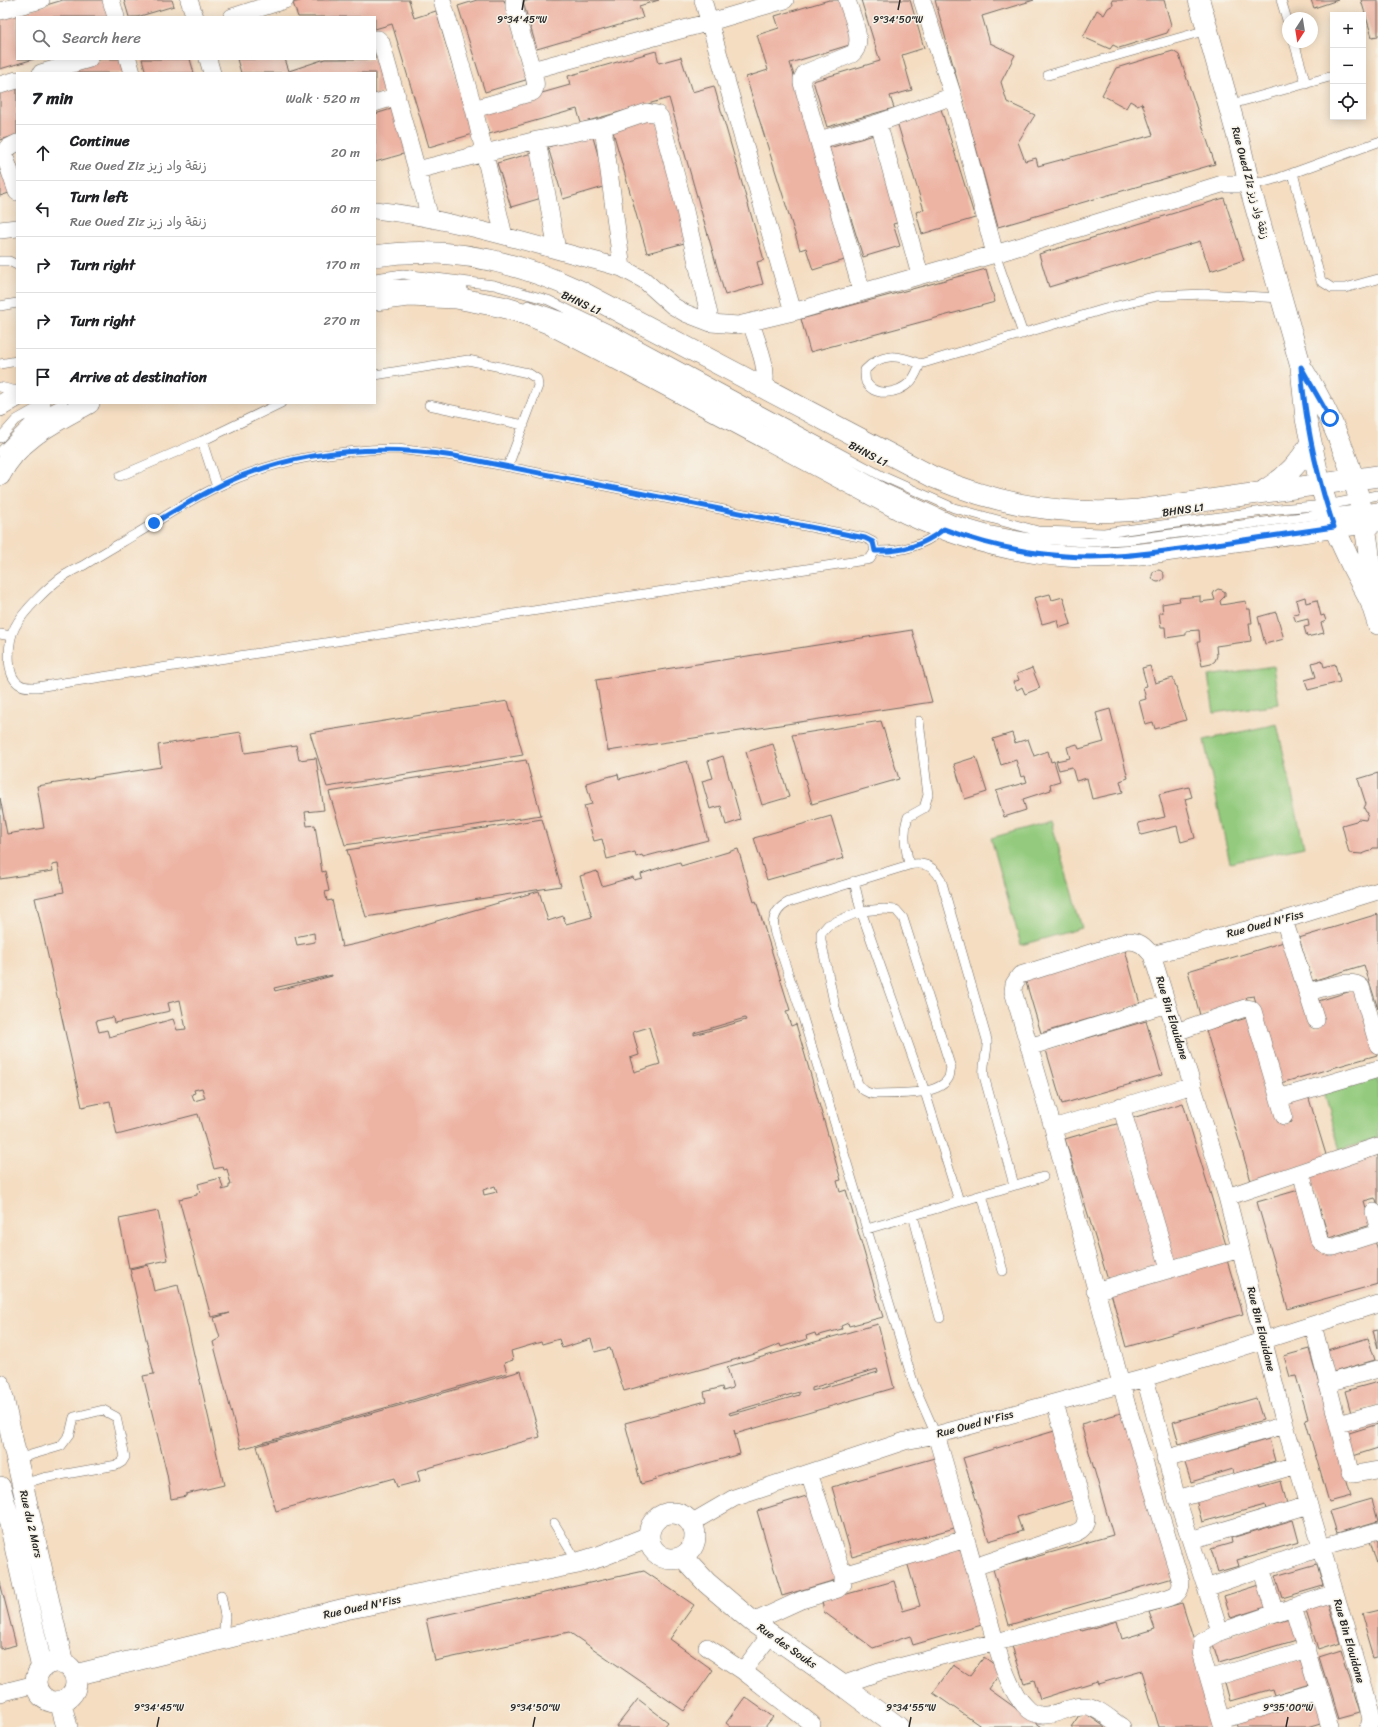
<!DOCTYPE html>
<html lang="en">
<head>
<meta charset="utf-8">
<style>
	body { margin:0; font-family:Sriracha,"Playpen Sans Arabic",sans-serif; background:#f2f2f2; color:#202124 }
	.controls { position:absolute; right:12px; top:12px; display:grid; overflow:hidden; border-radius:0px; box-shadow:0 2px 10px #0003 }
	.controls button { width:36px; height:36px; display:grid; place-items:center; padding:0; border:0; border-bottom:1px solid #e0e0e0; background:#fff; color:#202124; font:20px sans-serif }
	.compass { position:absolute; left:1282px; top:12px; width:36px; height:36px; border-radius:50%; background:#fff; box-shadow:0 2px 10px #0003; rotate:192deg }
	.stop { position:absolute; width:12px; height:12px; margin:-9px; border:3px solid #1a73e8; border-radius:50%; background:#fff }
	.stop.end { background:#1a73e8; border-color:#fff; box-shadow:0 1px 4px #0008 }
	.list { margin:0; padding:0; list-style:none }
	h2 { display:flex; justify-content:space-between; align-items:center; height:52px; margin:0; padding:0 16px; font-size:17px }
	h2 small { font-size:13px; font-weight:400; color:#757577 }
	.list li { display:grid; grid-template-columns:26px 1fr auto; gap:12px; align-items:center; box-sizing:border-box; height:56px; padding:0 16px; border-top:1px solid #e0e0e0 }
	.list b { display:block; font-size:15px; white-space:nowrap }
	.list p { margin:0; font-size:13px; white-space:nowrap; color:#757577 }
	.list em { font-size:13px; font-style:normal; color:#757577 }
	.icon { flex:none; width:22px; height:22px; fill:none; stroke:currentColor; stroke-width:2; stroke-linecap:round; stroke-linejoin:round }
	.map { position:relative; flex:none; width:1378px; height:1727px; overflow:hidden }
	.search { position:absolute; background:#fff; box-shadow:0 2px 10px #0003; left:16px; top:16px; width:360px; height:44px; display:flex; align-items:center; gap:10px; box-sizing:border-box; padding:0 14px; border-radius:0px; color:#757577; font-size:15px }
	.panel { position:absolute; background:#fff; box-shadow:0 2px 10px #0003; left:16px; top:72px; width:360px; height:332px; border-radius:0px }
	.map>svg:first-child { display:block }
	.green { fill:#93ca7d; stroke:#5f7a54 }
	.building { fill:#edb3a3; fill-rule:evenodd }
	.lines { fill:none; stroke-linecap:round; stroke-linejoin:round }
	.service-casing { stroke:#716960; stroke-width:10 }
	.minor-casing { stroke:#716960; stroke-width:18 }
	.tertiary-casing { stroke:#716960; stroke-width:22 }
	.service { stroke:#fff; stroke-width:9 }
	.minor { stroke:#fff; stroke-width:17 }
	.tertiary { stroke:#fff; stroke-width:21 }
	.route { stroke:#1a73e8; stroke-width:5 }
	.ticks { fill:none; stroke:#2b2b2b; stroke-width:1.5 }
	.labels { text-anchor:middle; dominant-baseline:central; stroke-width:3; stroke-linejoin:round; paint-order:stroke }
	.street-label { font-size:11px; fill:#2b2b2b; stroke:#f7f3e8 }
	.ticks-label { font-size:10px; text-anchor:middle; fill:#2b2b2b; stroke:#f7f3e8; stroke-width:3; stroke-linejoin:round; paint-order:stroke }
</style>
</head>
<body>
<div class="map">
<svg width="1378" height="1727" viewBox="0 0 1378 1727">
	<rect width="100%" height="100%" fill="#f7f3e8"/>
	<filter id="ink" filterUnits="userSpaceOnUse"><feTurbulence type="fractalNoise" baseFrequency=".025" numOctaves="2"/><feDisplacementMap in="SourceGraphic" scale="8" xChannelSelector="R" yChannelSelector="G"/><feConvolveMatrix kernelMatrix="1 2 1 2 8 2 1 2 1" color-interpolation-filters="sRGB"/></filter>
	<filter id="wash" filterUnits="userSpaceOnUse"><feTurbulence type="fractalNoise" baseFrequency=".012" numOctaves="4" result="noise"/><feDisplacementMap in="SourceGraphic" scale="16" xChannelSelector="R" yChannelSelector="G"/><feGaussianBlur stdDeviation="0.9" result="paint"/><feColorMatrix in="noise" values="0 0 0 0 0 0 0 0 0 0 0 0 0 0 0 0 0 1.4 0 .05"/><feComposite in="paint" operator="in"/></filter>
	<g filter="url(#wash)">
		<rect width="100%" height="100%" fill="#f4ddc1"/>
		<path class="green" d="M1273,666L1279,704L1214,713L1208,676Z
			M1277,724L1304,847L1230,863L1204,740Z
			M1051,821L1082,928L1021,945L991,838Z
			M1378,1072V1138L1340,1150L1322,1089Z"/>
		<g id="blocks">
			<path class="building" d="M63,0H105L110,17H17V59H34L0,69V19Z
				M124,0H172L174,6L137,17H129Z
				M303,0H409L414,18L436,11L473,134L429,147L392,24L375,29V17H298L293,3Z
				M477,0H504L529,79L485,92L458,6Z
				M530,0H659L639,6L643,18L537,49L523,2Z
				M829,0H843L856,43L790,63L851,258L813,270L806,248L800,250L746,77L768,70L757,35L779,28L775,16Z
				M861,0H910L924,48L902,55L912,90L890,96L894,108L827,127L813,81L880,61Z
				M935,0H1034L982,16L990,43L1015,55L1001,82L1007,102L1035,115L1018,142L1025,161L1036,158L1038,166L1153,135L1142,103L1137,105L1130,101L1126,108L1102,95L1116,68L1173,51L1179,55L1215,164L998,227Z
				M1112,0H1164L1171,25L1167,33L1119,48L1113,45L1110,49L1083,37L1097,10L1104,15L1108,8L1113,5Z
				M1311,0H1338L1314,8Z
				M1361,0H1378V36L1372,37Z
				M375,44L391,90L375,95V73H241L237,59H285L289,71L325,59H375Z
				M656,51L659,63L681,57L692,92L714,86L764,260L757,262L763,284L725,295L669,98L581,123L577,109L489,134L482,110L570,85L568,76Z
				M102,59H123L127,73H57Z
				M142,59H190L194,73H146Z
				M17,85V135L0,140V90Z
				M398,107L410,152L375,162V114Z
				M941,109L975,218L922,234L916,212L924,210L897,122Z
				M656,116L692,241L647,253L612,128Z
				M592,134L607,186L563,199L548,147Z
				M874,135L900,222L893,224L900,246L863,257L829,148Z
				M532,153L545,197L511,207L497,163Z
				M0,154L12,192L0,196Z
				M1224,198L1244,260L1210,271L1200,241L1049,287L1039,254Z
				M986,269L995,302L810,352L801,319Z
				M1152 576a6 6 0 1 1 12 0a6 6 0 1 1-12 0Z
				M1218,589L1222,590L1225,592V596L1220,601L1221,605L1246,601L1247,609H1250L1252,623H1249L1251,641L1216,646L1217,656L1215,661L1211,664L1202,666L1197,642H1200L1199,630L1186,631V635L1166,638L1165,627H1161L1159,613H1163L1162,604L1180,601L1179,598L1200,596V602L1215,600L1213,594L1215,591Z
				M1050,594L1052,600L1063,597L1071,624L1059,628L1057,620L1042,624L1034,598Z
				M1305,597L1306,603L1317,600L1321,616L1324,615L1326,621L1321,623L1324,633L1307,637L1304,627L1309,626L1308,619L1296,622L1293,614L1299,613L1296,600Z
				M1276,612L1284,639L1265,644L1258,617Z
				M912,630L932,702L608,751L596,680Z
				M1322,660L1324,667L1335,664L1340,682L1308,690L1305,680L1316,677L1312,663Z
				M1150,666L1155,683L1173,678L1186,720L1155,729L1153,722L1145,724L1139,701L1146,699L1143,687L1147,686L1142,668Z
				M1032,668L1040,688L1025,694L1022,687L1017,690L1013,682L1019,680L1017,674Z
				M508,701L523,755L327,787L310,733Z
				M1110,709L1128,778L1120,781L1123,792L1092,799L1087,778L1076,781L1072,767L1059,770L1056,761L1070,758L1067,747L1077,744L1079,749L1104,742L1096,713Z
				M881,721L899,779L812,804L792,735Z
				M241,732L245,753L296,745L299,760L316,758L324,810L305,812L307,826L315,825L322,872L325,871L329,891L325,892L327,901L332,900L342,947L365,942L539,891L548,921L563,916L566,924L592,917L580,876L597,871L602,886L633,877L634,880L642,878L641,874L662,867L680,862L681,866L738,849L754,902L756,901L790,1010L786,1011L791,1026L796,1024L841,1180L837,1181L840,1192L846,1190L883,1317L849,1326L848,1323L841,1326L842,1329L816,1336L815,1333L806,1336L807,1339L781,1347L780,1344L755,1354L624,1391L610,1348L595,1352L591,1339L562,1348L559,1339L542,1344L541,1342L511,1351L513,1360L504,1363L507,1373L241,1449L213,1342L220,1338L214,1318L230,1313L211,1317L179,1199L197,1195V1193L200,1192L198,1184L220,1178L223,1188L222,1190L229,1188V1185H231L227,1169L224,1170L223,1167L214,1169L198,1114L117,1135L110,1101L82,1107L35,898L64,892L58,864L52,865L53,871L0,879V798L7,834L44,828L37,786L161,767L158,745ZM314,933L315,942L297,945L295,937ZM332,975V976L275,991L274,988ZM180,1000L186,1029L177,1030L173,1019L109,1037L107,1030L99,1032L96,1021L113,1017L114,1023L170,1011L168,1003ZM745,1018L746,1020L694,1035V1033ZM649,1027L660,1064L634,1072L630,1058L639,1055L633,1032ZM202,1088L205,1098L194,1101L192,1094L195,1093L194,1090ZM495,1186L497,1192L484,1195L483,1190Z
				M1012,733L1015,743L1028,739L1034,756L1048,751L1051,762L1054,761L1060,781L1050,784L1051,790L1023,799L1026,810L1004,817L996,791L1027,782L1025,776L1021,777L1016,760L1001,765L993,739Z
				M773,744L789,797L762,805L746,752Z
				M723,756L741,820L726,825L721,806L710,809L702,781L713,778L708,761Z
				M976,757L987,792L965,799L954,764Z
				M526,760L541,815L345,845L329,792Z
				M687,761L708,840L643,857L642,855L636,857L635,852L607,859L602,839L594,841L584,806L592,804L586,783L618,774L619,779Z
				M1378,773V848H1373L1370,851L1362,854L1349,853L1342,825L1356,821L1358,819L1366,820L1368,813L1366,812L1364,808L1366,804L1358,779Z
				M1189,787L1192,797L1185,799L1195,838L1181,842L1177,826L1141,835L1138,823L1165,817L1159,794Z
				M831,816L844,858L767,880L754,838Z
				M542,819L561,886L366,917L347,850Z
				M1378,914V1009L1364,965L1312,981L1299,938Z
				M1287,941L1313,1028L1322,1025L1315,1002L1358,989L1377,1055L1281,1083L1254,996L1246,997L1248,1001L1200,1015L1188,971Z
				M1125,950L1140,1004L1041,1033L1025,979Z
				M1250,1017L1283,1125L1292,1122L1285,1099L1307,1092L1327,1158L1251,1181L1206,1030Z
				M1146,1021L1162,1075L1062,1104L1046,1050Z
				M1183,1103L1226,1245L1171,1261L1129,1119Z
				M1120,1123L1162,1264L1108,1280L1065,1139Z
				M1378,1153V1206L1375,1198L1364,1201L1371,1225L1329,1238L1309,1174Z
				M1302,1189L1321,1253L1374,1238L1378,1250V1284L1288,1309L1257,1202Z
				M158,1211L168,1260L129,1268L119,1219Z
				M1227,1260L1243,1314L1126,1347L1111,1293Z
				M148,1265L154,1291L178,1285L224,1485L186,1494V1496L171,1499L167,1474L143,1376L154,1374L130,1269Z
				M878,1324L894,1388L735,1434L734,1430L740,1454L655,1478L656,1480L641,1484L625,1423L706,1401L704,1392L722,1387L723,1391L733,1388L727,1367ZM877,1369L878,1372L812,1391V1388ZM799,1392V1395L730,1415L729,1413Z
				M1378,1330V1348L1373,1331Z
				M1368,1338L1375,1360L1333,1372L1327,1350Z
				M1309,1349L1351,1496L1329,1502L1305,1419L1308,1418L1296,1376L1290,1377L1284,1356Z
				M521,1371L540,1437L417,1471L420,1481L397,1487L394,1478L276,1511L257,1446Z
				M1378,1382V1406L1351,1413L1345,1391Z
				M1256,1398L1263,1420L1179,1444L1173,1422Z
				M1125,1412L1173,1578L1009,1625L993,1569L1113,1535L1081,1424Z
				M1378,1424V1448L1353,1456L1346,1434Z
				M1058,1430L1079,1498L1017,1517L1022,1531L989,1541L963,1458Z
				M1269,1439L1275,1461L1234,1474L1233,1469L1191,1482L1184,1460L1226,1447L1227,1451Z
				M938,1457L958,1527L852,1557L832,1487Z
				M1281,1481L1287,1504L1266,1510L1265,1505L1202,1522L1196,1500L1258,1482L1260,1487Z
				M813,1494L839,1579L782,1596L757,1511Z
				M1372,1499L1378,1521L1337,1533L1330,1511Z
				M1293,1520L1299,1542L1237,1560L1239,1566L1218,1572L1211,1549L1232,1543L1231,1538Z
				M1378,1538V1567L1370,1541Z
				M963,1546L985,1624L913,1645L910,1636L873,1648L824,1612L822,1601L894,1581L903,1611L920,1606L907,1562Z
				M1317,1564L1323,1586L1282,1598L1275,1576Z
				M644,1571L694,1605L670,1639L713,1670L684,1711L569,1632L435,1661L426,1619Z
				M0,1582L16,1645L0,1649Z
				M1265,1583L1272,1605L1231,1618L1224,1596Z
				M1327,1601L1340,1642L1318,1649L1305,1608Z
				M1182,1603L1221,1727H1159L1142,1671L1098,1684L1097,1681L1040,1699L1034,1680L1024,1683L1012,1646L1080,1626L1082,1631L1117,1621L1122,1639L1155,1629L1149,1612Z
				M1378,1610V1657L1374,1658L1361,1614Z
				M1296,1616L1302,1638L1219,1663L1212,1641Z
				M1341,1650L1360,1712L1338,1718L1319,1657Z
				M984,1657L1002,1670L989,1689L1042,1727H982L933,1693L953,1665L970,1676Z
				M1308,1658L1316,1682L1274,1695L1272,1689L1230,1701L1224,1679Z
				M1320,1696L1327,1721L1307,1727H1237L1235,1719Z
				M745,1697L773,1717L765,1727H731L726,1723Z
				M638,1699L668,1722L664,1727H616Z
				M1082,1711L1105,1727H1071Z"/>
		</g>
	</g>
	<g filter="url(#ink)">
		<use href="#blocks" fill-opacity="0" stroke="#716960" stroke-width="1"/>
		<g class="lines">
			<defs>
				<path id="service" d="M1281,0L1288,23
					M1294,42L1306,84
					M1048,75L1207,30
					M1228,105L1333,76
					M1293,173L1321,281L1332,288H1345L1378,279
					M1249,184L1264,182L1279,178L1378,142
					M995,254L1023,334
					M0,261H9L17,265
					M375,278L403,274L494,285L548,300L617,333L882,476L954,508L1038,531L1104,533L1278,509L1327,505L1378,495
					M375,286C406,282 432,284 463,289
					M528,305L577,322L766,422L882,487L953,520L991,531L1035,539L1087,542L1125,540L1378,507
					M0,306L17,303
					M0,364L17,361
					M920,364C917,371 915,378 909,383C898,393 875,398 866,382C865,379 865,374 865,370C882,352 899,355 920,364L1105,309L1157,296L1204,294L1281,298
					M375,375L468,360L528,373L537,379L538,386L508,466
					M0,387L17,391
					M429,405L524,425
					M0,438L16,420L46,403
					M397,449L454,456L865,538L873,542L875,551L870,559L865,560L37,687C31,687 24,688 19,684C5,675 8,640 15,627C23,611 50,585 65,575C71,571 78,568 84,565C101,554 119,544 136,534C163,518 189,500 217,487C274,459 334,450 397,449Z
					M0,452L32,420L63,403
					M120,476L202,441
					M217,487L202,441L281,403
					M875,551C902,552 922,546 943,530
					M0,634L11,636
					M909,865C906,848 902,833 908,817L924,808L928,795L919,721
					M854,881L861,911L925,1092L959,1201
					M884,909L896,910L903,918L951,1068C950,1070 950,1074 949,1077C940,1097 892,1093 874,1094C866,1093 863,1090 858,1084L835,1007L821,940V933L828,925L861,911Z
					M982,1195L1003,1271
					M913,1215L940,1318
					M867,1229L1043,1177
					M936,1435L914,1385L803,1018L775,934C771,920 775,909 789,902L909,865C925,861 937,868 942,883L987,1040C988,1053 982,1063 984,1076L1014,1185
					M17,1459L61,1446L70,1434L74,1417L103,1410L116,1417L125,1457L122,1462L117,1465L43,1478L22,1484
					M554,1523L578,1563
					M221,1595L225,1616L223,1639"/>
				<path id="minor" d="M111,0L116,17
					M189,0L195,17
					M442,0L474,109L504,236
					M514,0V7L532,70L710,22L785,0
					M703,0L793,312
					M847,0C851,15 866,43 852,54L805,73L802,79V83L862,292
					M922,0L953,96L995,254
					M0,11L41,0
					M232,17L285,0
					M375,39H378L381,42L417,170L537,140L603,127L647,112L657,114L660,117L682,198L711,323
					M128,59L132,73
					M208,59L212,73
					M41,73L89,59
					M0,85L17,80
					M375,103L397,96
					M474,109L533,92C538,85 534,78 532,70
					M878,123L920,275
					M603,127L622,268
					M537,140L557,250
					M819,140L878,123L953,96
					M17,143L7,148L4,154L17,192
					M417,170L430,218
					M375,210C454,219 531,244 608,264L622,268L644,280L673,306L685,313L711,323L738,325L793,312L995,254L1222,184H1249
					M0,230L17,228
					M751,323C757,343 769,367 764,388
					M1284,920L1316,1020
					M1152,955L1284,920L1378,891
					M1307,992C1322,989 1350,977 1361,987L1378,1045
					M1176,1032L1245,1008L1251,1009L1253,1011L1284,1116
					M1029,1047L1167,1004
					M1279,1098L1378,1069
					M1121,1106L1169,1268
					M1053,1128L1013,991L1014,984L1020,975L1128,941C1140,941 1144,946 1152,955L1227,1197L1285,1425L1364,1690L1371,1719L1369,1727
					M1301,1172L1378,1146
					M1227,1197L1301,1172L1319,1239C1323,1245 1326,1247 1334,1247L1378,1233
					M1374,1212L1378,1227
					M1095,1291L1240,1249
					M1313,1325L1350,1472L1355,1474L1378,1470
					M1145,1378L1177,1499L1206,1588L1321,1547L1378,1531
					M1327,1383L1378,1369
					M1338,1424L1378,1413
					M936,1435C953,1491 968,1548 985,1605C993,1633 1000,1665 1014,1691C1017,1698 1024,1705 1029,1710C1047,1724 1066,1705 1085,1706C1098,1707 1111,1720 1122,1727
					M1165,1459L1285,1425
					M1177,1499L1297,1465
					M691,1523L734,1498L905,1441L936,1435L1145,1378L1378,1304
					M1191,1540L1309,1505
					M974,1567L1075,1533C1083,1530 1086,1525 1086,1517L1055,1403
					M1261,1568L1275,1613
					M843,1575L966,1539
					M1206,1588L1220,1632
					M753,1622L801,1600L838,1589L843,1584V1575L809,1473
					M707,1647L743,1671L771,1634
					M743,1671L812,1724
					M1209,1679L1307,1649
					M842,1685L879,1672L1164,1599C1174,1596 1181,1594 1181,1582L1127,1406L1053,1128L1193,1085
					M0,1693L36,1684
					M1221,1720L1319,1691
					M1223,1727L1201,1652L1202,1642L1220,1632L1293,1607
					M1330,1727L1293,1607L1335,1593"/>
				<path id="tertiary" d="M1199,0L1240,145L1249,184L1301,367L1306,419L1320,484L1334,527L1353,568L1371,602L1378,624
					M375,256C446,245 516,261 580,291L933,477C1002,506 1064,516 1139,510L1378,476
					M375,300L409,296L456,298L503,307L526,314L548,323L606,353L906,513C957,537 1009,552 1065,556C1115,560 1164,551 1213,544C1268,537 1323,529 1378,521
					M1303,370C1346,439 1372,517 1371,599
					M0,406L17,396
					M0,475C17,439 56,421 89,403
					M1265,490C1284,479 1299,464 1310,444
					M0,1385L63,1664
					M0,1487L8,1515L42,1668
					M649 1536a23 23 0 1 1 46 0a23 23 0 1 1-46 0Z
					M683,1557L707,1583L753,1622L842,1685L898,1727
					M36 1682a20 20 0 1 1 40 0a20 20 0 1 1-40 0Z
					M75,1675L345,1609L578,1563L601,1556L649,1537
					M60,1701L67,1727"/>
			</defs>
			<use href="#service" class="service-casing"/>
			<use href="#minor" class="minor-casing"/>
			<use href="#tertiary" class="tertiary-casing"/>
			<use href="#service" class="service"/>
			<use href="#minor" class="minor"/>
			<use href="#tertiary" class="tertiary"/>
		</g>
	</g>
	<g class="lines" filter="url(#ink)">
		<path class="route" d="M154,523C177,509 201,495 225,483C298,450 376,444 454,456L865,538L873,542L875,551C903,552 922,546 944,529C983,544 1023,553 1065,556C1111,560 1157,552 1202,546C1246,540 1290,533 1334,527C1316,474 1305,423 1301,367L1330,418"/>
	</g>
	<path class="ticks" d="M522,10L524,0M898,10L900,0M157,1727L159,1717M533,1727L535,1717M909,1727L911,1717M1286,1727L1288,1717"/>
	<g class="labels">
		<g class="street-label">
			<text transform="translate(1250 183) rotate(75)">Rue Oued Ziz زنقة واد زيز</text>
			<text transform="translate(581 303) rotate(25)">BHNS L1</text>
			<text transform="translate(868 454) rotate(28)">BHNS L1</text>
			<text transform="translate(1183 510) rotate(-8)">BHNS L1</text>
			<text transform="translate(1265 924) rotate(-15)">Rue Oued N'Fiss</text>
			<text transform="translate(1172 1018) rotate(73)">Rue Bin Elouidane</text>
			<text transform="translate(1261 1329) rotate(76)">Rue Bin Elouidane</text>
			<text transform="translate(975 1424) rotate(-15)">Rue Oued N'Fiss</text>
			<text transform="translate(31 1524) rotate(77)">Rue du 2 Mars</text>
			<text transform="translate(362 1607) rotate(-12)">Rue Oued N'Fiss</text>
			<text transform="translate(1349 1641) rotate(74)">Rue Bin Elouidane</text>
			<text transform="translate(787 1646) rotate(35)">Rue des Souks</text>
		</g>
	</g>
	<g class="ticks-label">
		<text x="522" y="23">9°34'45"W</text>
		<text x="898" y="23">9°34'50"W</text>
		<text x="159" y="1711">9°34'45"W</text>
		<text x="535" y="1711">9°34'50"W</text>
		<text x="911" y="1711">9°34'55"W</text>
		<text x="1288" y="1711">9°35'00"W</text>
	</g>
</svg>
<div class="controls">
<button>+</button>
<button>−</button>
<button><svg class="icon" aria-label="locate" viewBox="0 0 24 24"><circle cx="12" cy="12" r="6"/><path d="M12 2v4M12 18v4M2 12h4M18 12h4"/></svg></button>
</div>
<svg class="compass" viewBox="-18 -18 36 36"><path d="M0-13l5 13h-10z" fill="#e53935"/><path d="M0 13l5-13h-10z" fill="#757577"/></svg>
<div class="stop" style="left:1330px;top:418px"></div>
<div class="stop end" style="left:154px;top:523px"></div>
<div class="search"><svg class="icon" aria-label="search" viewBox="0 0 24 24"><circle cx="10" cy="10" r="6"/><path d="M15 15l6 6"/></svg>Search here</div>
<section class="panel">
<h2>7 min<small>Walk · 520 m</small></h2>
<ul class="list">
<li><svg class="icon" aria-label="ahead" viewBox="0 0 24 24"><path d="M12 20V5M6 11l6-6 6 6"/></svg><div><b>Continue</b><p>Rue Oued Ziz زنقة واد زيز</p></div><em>20 m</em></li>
<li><svg class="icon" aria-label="left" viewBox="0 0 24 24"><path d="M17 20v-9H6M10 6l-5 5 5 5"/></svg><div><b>Turn left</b><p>Rue Oued Ziz زنقة واد زيز</p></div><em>60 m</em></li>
<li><svg class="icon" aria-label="right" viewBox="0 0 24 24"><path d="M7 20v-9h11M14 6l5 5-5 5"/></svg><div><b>Turn right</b></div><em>170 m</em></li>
<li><svg class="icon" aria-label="right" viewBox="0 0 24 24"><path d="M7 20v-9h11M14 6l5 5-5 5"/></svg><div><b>Turn right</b></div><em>270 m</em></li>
<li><svg class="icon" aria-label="arrive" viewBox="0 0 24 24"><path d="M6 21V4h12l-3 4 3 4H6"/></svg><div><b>Arrive at destination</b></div></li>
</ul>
</section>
</div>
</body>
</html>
